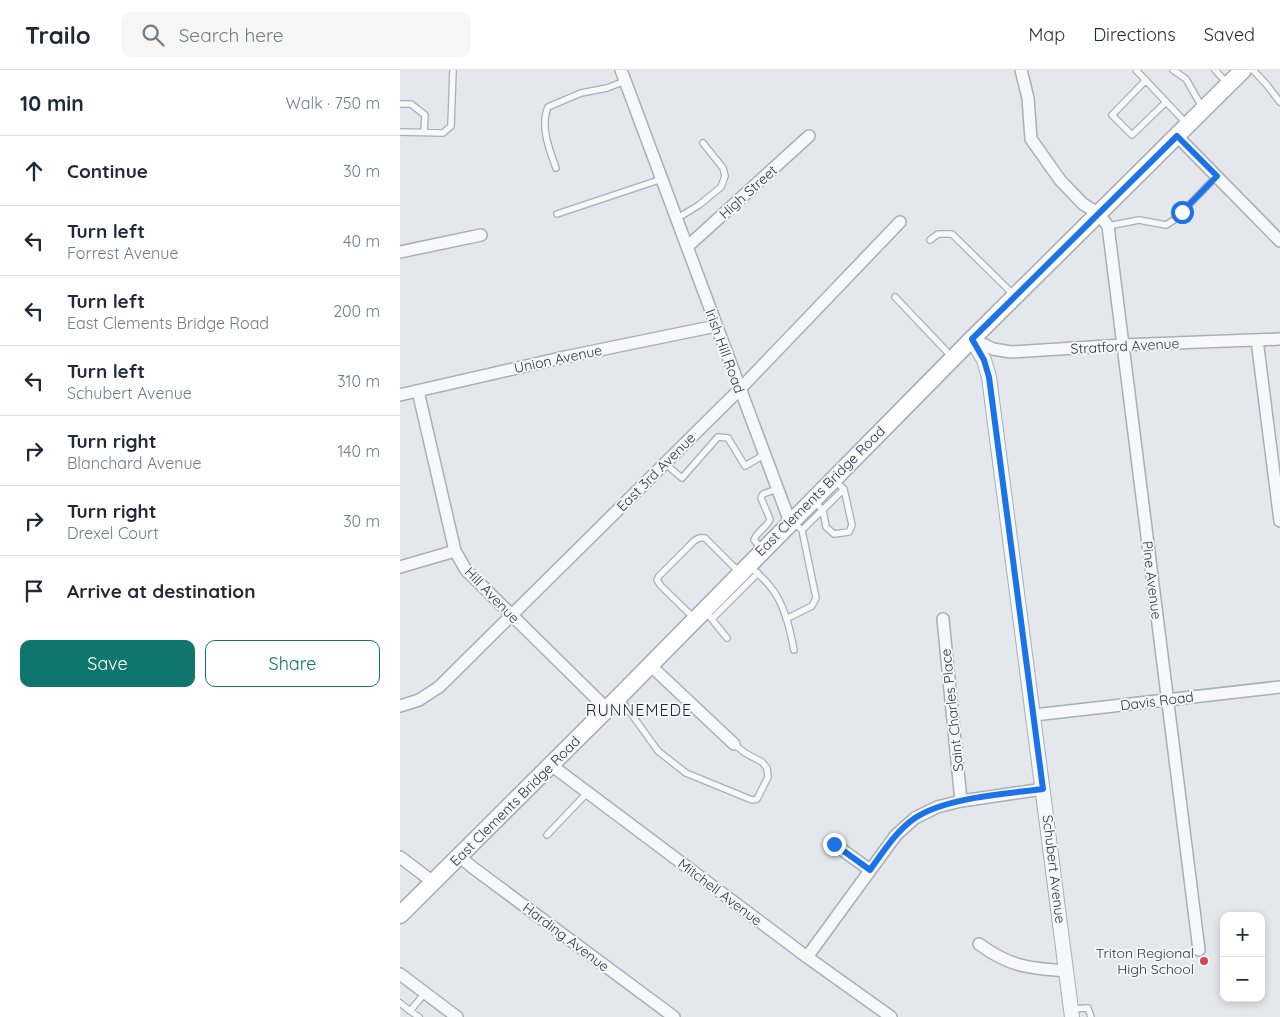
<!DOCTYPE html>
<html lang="en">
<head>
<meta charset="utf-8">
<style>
	body { margin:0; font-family:Quicksand,sans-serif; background:#f6f6f7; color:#1f2937 }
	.controls { position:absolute; right:15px; bottom:15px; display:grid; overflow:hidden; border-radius:10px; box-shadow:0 2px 8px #0003 }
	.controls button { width:45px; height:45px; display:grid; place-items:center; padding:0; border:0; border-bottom:1px solid #e0e1e3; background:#fff; color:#1f2937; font:25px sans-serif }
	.stop { position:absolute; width:15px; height:15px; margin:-11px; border:4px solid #1a73e8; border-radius:50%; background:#fff }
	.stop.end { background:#1a73e8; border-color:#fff; box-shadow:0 1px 5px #0008 }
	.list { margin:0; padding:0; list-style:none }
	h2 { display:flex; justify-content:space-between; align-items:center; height:65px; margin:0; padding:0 20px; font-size:21px }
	h2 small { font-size:16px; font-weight:400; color:#747a83 }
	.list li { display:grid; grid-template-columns:32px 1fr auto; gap:15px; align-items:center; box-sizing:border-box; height:70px; padding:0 20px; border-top:1px solid #e0e1e3 }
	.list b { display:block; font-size:19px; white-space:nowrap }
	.list p { margin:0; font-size:16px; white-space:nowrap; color:#747a83 }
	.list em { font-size:16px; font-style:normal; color:#747a83 }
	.actions { display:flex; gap:10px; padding:15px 20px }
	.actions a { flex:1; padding:11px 0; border:1px solid #0f766e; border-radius:10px; text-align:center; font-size:18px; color:#0f766e }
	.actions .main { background:#0f766e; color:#fff }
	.icon { flex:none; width:28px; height:28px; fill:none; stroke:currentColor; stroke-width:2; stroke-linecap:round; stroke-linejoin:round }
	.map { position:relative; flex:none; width:880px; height:947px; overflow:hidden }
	header { display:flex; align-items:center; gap:30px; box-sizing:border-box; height:70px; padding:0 25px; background:#fff; border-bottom:1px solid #e0e1e3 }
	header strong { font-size:24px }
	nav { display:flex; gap:28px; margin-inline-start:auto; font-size:18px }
	.search { width:350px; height:45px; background:#f6f6f7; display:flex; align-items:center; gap:12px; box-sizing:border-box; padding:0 18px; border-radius:10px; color:#747a83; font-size:19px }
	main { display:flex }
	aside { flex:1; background:#fff }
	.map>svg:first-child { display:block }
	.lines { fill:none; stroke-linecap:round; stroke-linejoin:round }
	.service-casing { stroke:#a9aeb7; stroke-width:8 }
	.minor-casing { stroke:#a9aeb7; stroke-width:14 }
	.tertiary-casing { stroke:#a9aeb7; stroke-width:16 }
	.primary-casing { stroke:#a3abb8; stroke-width:19 }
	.service { stroke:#f7f8fa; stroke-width:5.5 }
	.minor { stroke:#f7f8fa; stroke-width:11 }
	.tertiary { stroke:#f7f8fa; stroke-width:14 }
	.primary { stroke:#fff; stroke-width:16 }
	.route { stroke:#1a73e8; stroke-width:6 }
	.poi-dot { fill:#d1495b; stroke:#f4f6f9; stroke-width:2 }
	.labels { text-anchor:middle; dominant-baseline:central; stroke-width:4; stroke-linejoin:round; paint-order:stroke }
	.street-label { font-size:14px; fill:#2b3445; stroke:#f4f6f9 }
	.poi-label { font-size:14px; fill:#2b3445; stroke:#f4f6f9; text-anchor:end }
	.quarter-label { font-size:16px; letter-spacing:1px; fill:#1d2536; stroke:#f4f6f9 }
</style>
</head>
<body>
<header>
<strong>Trailo</strong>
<div class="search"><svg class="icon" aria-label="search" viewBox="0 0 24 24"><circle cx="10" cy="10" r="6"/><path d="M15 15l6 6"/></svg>Search here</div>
<nav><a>Map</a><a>Directions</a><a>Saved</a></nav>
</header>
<main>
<aside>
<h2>10 min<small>Walk · 750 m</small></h2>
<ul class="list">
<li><svg class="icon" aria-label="ahead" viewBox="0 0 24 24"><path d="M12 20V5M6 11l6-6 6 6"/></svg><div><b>Continue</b></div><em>30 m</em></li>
<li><svg class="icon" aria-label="left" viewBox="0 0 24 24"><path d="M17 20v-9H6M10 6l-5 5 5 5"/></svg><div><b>Turn left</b><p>Forrest Avenue</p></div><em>40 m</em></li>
<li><svg class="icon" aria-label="left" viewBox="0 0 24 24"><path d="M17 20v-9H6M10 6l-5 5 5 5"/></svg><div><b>Turn left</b><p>East Clements Bridge Road</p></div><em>200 m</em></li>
<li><svg class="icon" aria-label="left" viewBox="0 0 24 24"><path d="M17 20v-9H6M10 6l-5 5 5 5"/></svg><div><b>Turn left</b><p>Schubert Avenue</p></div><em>310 m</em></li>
<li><svg class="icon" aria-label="right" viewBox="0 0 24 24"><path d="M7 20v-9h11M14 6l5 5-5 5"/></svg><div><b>Turn right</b><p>Blanchard Avenue</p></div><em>140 m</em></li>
<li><svg class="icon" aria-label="right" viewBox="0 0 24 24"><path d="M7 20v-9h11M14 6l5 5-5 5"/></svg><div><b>Turn right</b><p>Drexel Court</p></div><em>30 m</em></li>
<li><svg class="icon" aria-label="arrive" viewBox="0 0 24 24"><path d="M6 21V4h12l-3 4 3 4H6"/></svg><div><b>Arrive at destination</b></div></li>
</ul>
<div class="actions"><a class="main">Save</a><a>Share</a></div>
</aside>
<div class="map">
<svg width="880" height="947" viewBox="0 0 880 947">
	<rect width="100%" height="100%" fill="#e4e7ec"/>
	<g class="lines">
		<defs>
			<path id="service" d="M736,0L786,53
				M773,0L786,9L802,37
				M815,0L827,13
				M853,0L867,15L880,32
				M746,10L712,45L732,65L766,32
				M0,34H11L25,45L24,62
				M0,62L43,63L51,56L53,0
				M156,98C149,79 140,56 148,37L181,23L207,18L225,11
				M782,142L817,106
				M157,144L262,109
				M276,149L299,135L321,117L325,106L323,98L303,73
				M708,156L739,150L766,155L774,150
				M530,170L538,164H552L613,224
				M495,227L551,286
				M264,393L282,408L318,367L328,368L345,396L364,385
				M413,431L423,440L426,457L434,464L449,462L452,455L444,419L434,410
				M402,460L444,419
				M363,480L354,470C357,461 367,458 370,449L361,428L363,424L377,419
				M350,496C356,502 363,508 369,515C384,532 390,559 394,580
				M310,547L327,568
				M295,549L261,516L257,510L259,506L294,471L299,468H305L339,502
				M312,549L358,503
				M386,549L412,536L416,528L402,460L394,453
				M220,628L258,681L286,703L352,730L357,729L368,707L367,698L362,692L345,683L334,674
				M147,765L188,722
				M0,933L10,941L25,923
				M671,939L688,938L691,947
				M10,941L19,947"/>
			<path id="minor" d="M221,0L390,452
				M621,0L628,28L631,69L660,110L683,134L698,143L708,156L799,880
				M777,66L880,171
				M287,177L409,66
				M0,182L81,165
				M572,269L593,279L611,282L722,275L880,269
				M857,270L880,451
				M18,321L55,481L66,500L207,639
				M0,325L165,287L316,256
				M0,497L55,481
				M543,549L561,731
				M250,595L334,674
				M0,636L19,630L39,617L339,320L500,152
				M634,645L880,617
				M151,695L407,887L491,947
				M434,774L470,800
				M59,786L72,797L274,947
				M0,787L33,812
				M579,874C610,897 629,898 666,901
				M407,887L496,765L515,748L537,737L561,731L643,719
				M0,904L57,947"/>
			<path id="tertiary" d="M572,269L584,290L589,307L672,947"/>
			<path id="primary" d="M0,845L207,639L572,269L843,0"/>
		</defs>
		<use href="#service" class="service-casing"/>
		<use href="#minor" class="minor-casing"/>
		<use href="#tertiary" class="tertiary-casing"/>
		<use href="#primary" class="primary-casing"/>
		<use href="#service" class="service"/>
		<use href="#minor" class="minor"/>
		<use href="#tertiary" class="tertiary"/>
		<use href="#primary" class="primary"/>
	</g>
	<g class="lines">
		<path class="route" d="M434,774L470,800C483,782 496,761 515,748C547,727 606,724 643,719L589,307L584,290L572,269L777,66L817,106L782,142"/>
	</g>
	<circle class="poi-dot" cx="804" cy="891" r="5"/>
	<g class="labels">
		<g class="street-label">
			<text transform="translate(348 122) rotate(-42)">High Street</text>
			<text transform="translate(725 276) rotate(-3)">Stratford Avenue</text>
			<text transform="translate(325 281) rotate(70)">Irish Hill Road</text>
			<text transform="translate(158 289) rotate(-12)">Union Avenue</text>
			<text transform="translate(256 402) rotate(-45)">East 3rd Avenue</text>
			<text transform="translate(420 421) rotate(-45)">East Clements Bridge Road</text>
			<text transform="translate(752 510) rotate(83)">Pine Avenue</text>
			<text transform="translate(92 525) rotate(46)">Hill Avenue</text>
			<text transform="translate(757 631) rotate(-7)">Davis Road</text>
			<text transform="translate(552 640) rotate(-96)">Saint Charles Place</text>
			<text transform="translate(115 731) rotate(-45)">East Clements Bridge Road</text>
			<text transform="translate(654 799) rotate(83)">Schubert Avenue</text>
			<text transform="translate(320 822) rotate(37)">Mitchell Avenue</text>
			<text transform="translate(166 867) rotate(37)">Harding Avenue</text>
		</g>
		<g class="poi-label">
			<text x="794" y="883">Triton Regional<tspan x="794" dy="16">High School</tspan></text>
		</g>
		<g class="quarter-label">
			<text x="239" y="640">RUNNEMEDE</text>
		</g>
	</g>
</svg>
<div class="controls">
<button>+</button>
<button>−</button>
</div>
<div class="stop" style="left:782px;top:142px"></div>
<div class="stop end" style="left:434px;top:774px"></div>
</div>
</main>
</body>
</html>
